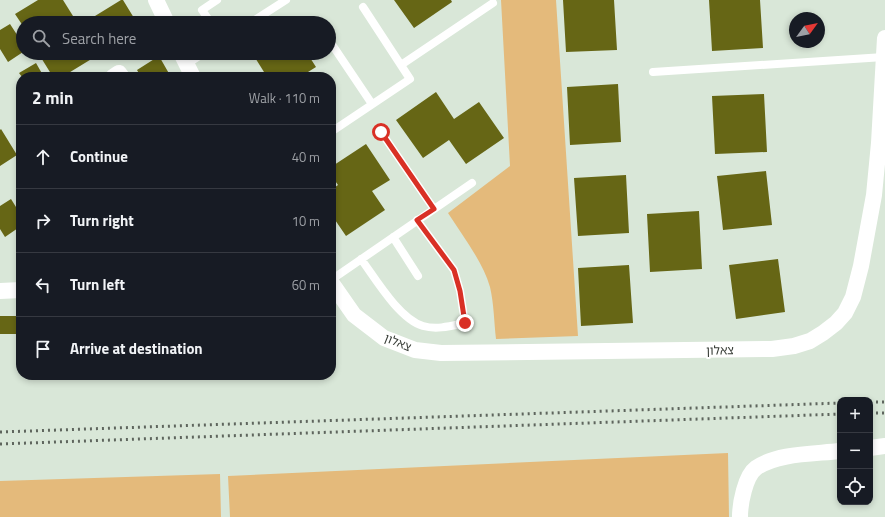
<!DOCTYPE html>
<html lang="en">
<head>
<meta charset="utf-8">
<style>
	body { margin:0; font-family:"Titillium Web","Noto Sans Hebrew",sans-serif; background:#20242c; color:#f1f3f6 }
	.controls { position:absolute; right:12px; bottom:12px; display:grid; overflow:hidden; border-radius:8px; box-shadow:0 2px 6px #0003 }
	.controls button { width:36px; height:36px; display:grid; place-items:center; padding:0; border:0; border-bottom:1px solid #363941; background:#171b24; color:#f1f3f6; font:20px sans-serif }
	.compass { position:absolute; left:789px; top:12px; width:36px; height:36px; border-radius:50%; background:#171b24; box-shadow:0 2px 6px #0003; rotate:57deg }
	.stop { position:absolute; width:12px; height:12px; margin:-9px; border:3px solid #d93025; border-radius:50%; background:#fff }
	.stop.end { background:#d93025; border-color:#fff; box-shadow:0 1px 4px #0008 }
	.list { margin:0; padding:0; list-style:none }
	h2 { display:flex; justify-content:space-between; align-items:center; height:52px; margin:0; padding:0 16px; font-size:17px }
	h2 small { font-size:13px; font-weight:400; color:#9ea1a6 }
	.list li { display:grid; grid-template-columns:26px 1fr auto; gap:12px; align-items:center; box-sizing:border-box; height:64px; padding:0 16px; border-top:1px solid #363941 }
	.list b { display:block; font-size:15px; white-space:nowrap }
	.list em { font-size:13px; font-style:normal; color:#9ea1a6 }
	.icon { flex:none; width:22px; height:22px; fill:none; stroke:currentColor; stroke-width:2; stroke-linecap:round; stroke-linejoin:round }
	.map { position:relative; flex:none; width:885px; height:517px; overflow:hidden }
	.search { position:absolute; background:#171b24; box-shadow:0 2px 6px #0003; left:16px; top:16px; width:320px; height:44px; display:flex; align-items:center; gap:10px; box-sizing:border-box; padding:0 14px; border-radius:22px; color:#9ea1a6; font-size:15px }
	.panel { position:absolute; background:#171b24; box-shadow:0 2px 6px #0003; left:16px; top:72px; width:320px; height:308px; border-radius:16px }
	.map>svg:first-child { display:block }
	.green { fill:#e4ba7b }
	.building { fill:#666615 }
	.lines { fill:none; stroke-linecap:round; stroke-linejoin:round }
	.service { stroke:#fff; stroke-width:8 }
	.minor { stroke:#fff; stroke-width:16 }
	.rail { stroke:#5e655d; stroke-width:3; stroke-dasharray:2 4; stroke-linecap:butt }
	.route { stroke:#d93025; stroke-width:5 }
	.labels { text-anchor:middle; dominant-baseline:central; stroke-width:4; stroke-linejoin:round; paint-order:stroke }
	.street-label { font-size:12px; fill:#383d37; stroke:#fff }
</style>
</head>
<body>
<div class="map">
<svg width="885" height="517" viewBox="0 0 885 517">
	<rect width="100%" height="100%" fill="#d9e7d8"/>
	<path class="green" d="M501,0H556L578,336L496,339C494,322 494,304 490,287C483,262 462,235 448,213L510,166Z
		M728,453L729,517H230L228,476Z
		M220,474L221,517H0V481Z"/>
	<path class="building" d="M38,0H63L73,16L61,23H23V26L15,14Z
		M121,0H123L134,18L125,23H100L95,16Z
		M394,0H451L452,2L414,28Z
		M563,0H614L617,50L566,52Z
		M709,0H760L763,48L712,51Z
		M10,24L23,44V52L8,62L0,49V30Z
		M45,53H97L98,55L62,77H53L40,56Z
		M123,53H140L127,60Z
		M259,53H307L316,67L300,77H256L264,72L254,56Z
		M159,56L171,77H141L137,70Z
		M36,63L44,77H22L19,73Z
		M618,84L621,142L570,145L567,87Z
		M436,92L454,119L479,102L504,138L466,164L449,140L423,158L396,120Z
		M764,94L767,152L715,154L712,96Z
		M1,129L17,155L0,166V130Z
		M366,144L390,180L372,191L385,210L346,236L331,214V190L338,185L331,175V167Z
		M766,171L772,225L723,230L717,176Z
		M626,175L629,233L578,236L574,178Z
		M21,182V194L16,185Z
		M11,199L21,215V226L5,237L0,229V206Z
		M699,211L702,269L650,272L647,214Z
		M778,259L785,312L736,319L729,265Z
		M629,265L633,323L581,326L578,268Z
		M0,316H21V334H0Z"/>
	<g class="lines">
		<path class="service" d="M211,23L202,10L217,0
			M250,23L286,0
			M329,40L372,104
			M187,64L204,53
			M401,65L493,3
			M653,72L884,57
			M331,132L410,79L363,7
			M381,132L434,209
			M393,237L418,276
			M361,259C375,278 399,319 423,326C437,330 451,326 465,323L460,291L454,270L417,220
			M331,280L472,183"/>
		<path class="minor" d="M156,0L167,23
			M181,53L193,77
			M113,77L119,73L122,77
			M331,282L354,315L384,338L415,350L441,353L772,349L794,346L810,341L823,333L836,323L845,313L853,297L861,266L874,195L879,143L885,38
			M0,291L21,290
			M870,448L885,446
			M740,517C740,504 745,476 756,468C777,453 814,454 840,451"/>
		<path class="rail" d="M870,402H885
			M870,413H885
			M0,432L840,403
			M0,444L840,414"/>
	</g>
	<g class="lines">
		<path class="route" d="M381,132L434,209L417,220L454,270L460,291L465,323"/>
	</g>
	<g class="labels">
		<g class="street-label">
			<text transform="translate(398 342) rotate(22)">צאלון</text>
			<text transform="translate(720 350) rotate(-1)">צאלון</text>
		</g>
	</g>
</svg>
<div class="controls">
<button>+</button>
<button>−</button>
<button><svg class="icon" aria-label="locate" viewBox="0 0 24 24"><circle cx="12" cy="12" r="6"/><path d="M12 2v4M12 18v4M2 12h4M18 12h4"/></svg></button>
</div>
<svg class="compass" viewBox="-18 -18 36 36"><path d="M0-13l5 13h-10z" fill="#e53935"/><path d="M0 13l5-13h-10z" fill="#9ea1a6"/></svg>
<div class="stop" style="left:381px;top:132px"></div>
<div class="stop end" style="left:465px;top:323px"></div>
<div class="search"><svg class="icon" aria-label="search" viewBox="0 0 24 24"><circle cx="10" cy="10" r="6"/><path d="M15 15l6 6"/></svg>Search here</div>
<section class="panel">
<h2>2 min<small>Walk · 110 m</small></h2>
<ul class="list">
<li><svg class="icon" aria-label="ahead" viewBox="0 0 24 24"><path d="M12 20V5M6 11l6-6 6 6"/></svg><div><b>Continue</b></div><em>40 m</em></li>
<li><svg class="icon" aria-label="right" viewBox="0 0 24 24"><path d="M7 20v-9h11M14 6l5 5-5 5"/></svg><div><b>Turn right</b></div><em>10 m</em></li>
<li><svg class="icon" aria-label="left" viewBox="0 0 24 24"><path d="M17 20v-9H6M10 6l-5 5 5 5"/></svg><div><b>Turn left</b></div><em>60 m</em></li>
<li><svg class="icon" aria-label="arrive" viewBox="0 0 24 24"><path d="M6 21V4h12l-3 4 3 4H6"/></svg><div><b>Arrive at destination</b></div></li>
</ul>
</section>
</div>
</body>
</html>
